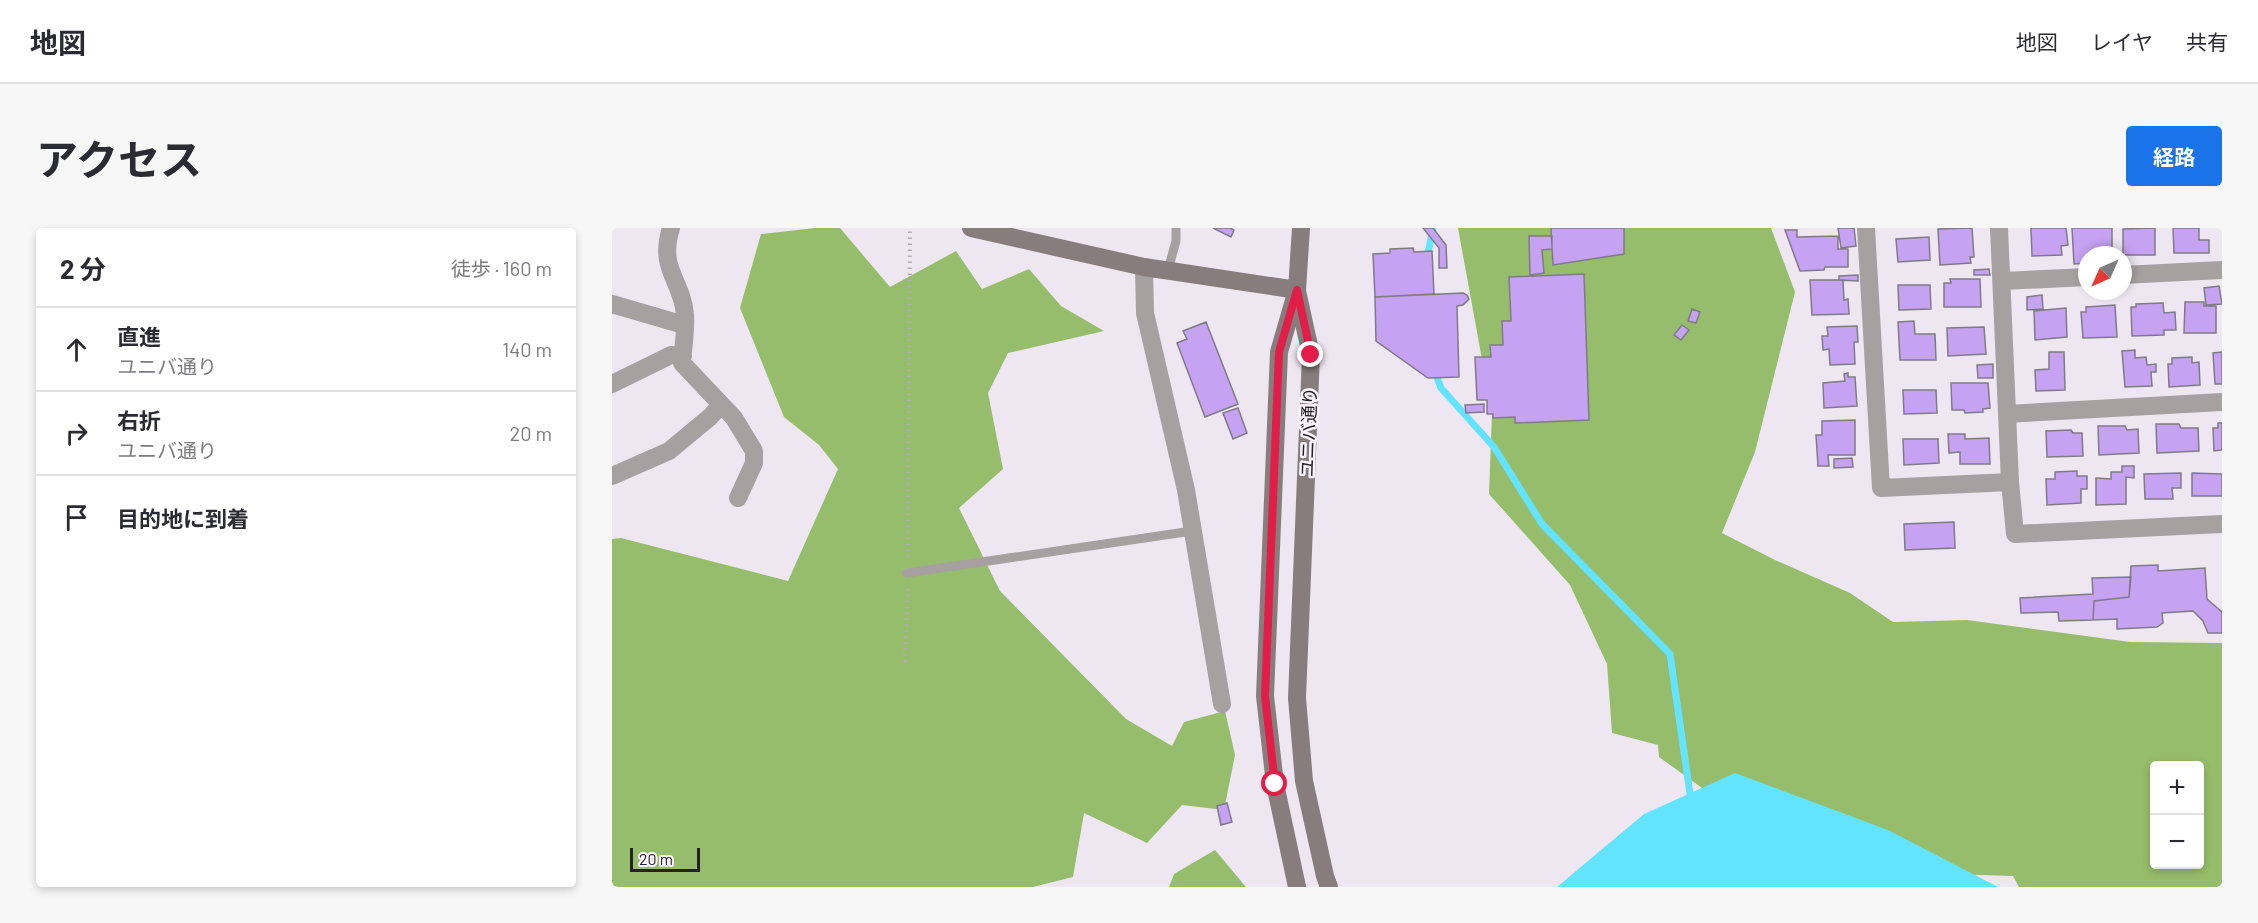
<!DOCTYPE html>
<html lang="ja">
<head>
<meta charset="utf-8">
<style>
	body { margin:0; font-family:Barlow,"Noto Sans JP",sans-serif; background:#f7f7f7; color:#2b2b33 }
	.controls { position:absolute; right:18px; bottom:18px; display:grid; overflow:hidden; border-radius:6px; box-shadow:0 3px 9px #0003 }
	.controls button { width:54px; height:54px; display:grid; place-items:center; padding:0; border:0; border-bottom:2px solid #e1e1e2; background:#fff; color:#2b2b33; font:30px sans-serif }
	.compass { position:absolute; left:1466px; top:18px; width:54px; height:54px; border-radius:50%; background:#fff; box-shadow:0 3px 9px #0003; rotate:225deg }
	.scale { position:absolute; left:18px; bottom:15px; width:70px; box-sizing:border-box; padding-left:6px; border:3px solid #252226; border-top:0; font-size:16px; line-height:21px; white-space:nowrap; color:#252226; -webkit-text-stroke:4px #fcf4ff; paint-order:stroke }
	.stop { position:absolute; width:18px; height:18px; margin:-14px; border:4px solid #e11d48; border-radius:50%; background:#fff }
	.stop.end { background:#e11d48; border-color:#fff; box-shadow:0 2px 6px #0008 }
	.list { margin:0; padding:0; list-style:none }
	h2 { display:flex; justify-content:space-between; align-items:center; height:78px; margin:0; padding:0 24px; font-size:26px }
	h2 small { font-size:20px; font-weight:400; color:#7c7c81 }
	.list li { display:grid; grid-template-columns:39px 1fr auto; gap:18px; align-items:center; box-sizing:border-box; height:84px; padding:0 24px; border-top:2px solid #e1e1e2 }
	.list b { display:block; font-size:22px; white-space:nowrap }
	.list p { margin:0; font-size:20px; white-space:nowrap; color:#7c7c81 }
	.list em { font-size:20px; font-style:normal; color:#7c7c81 }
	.icon { flex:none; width:33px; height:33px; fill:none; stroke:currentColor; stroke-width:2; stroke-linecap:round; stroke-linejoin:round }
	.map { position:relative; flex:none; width:1610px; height:659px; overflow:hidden; border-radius:6px }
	header { display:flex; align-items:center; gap:36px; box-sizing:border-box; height:84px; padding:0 30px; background:#fff; border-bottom:2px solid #e1e1e2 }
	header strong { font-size:28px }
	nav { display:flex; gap:33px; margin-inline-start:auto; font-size:21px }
	.intro { display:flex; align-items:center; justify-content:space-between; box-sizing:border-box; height:144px; padding:0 36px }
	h1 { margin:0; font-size:42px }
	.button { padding:15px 27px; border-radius:6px; background:#1a73e8; color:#fff; font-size:21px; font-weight:700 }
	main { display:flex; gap:36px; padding:0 36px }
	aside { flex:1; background:#fff; border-radius:6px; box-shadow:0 3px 9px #0003 }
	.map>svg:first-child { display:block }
	.forest { fill:#96bd6b; fill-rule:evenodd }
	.water { fill:#63e3fd }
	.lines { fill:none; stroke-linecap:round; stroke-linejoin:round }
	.stream { stroke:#63e3fd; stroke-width:7 }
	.building { fill:#c6a2f2; stroke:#7f7b85; stroke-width:1.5 }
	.path { stroke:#b1abb4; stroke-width:4; stroke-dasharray:1.5 4.5; stroke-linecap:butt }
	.lane { stroke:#a7a0a0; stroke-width:9 }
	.street { stroke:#a7a0a0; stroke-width:18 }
	.secondary { stroke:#867d7c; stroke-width:18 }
	.route { stroke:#e11d48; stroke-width:8 }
	.labels { text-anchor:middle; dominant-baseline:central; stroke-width:5; stroke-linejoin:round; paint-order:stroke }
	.street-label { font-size:18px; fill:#252226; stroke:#fcf4ff }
</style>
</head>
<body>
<header>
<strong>地図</strong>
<nav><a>地図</a><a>レイヤ</a><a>共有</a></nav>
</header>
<div class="intro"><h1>アクセス</h1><a class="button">経路</a></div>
<main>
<aside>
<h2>2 分<small>徒歩 · 160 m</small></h2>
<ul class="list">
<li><svg class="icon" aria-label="ahead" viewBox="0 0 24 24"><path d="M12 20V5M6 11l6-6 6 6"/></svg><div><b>直進</b><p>ユニバ通り</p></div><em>140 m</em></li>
<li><svg class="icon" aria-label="right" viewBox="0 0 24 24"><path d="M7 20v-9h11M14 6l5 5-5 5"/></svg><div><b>右折</b><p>ユニバ通り</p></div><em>20 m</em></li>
<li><svg class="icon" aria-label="arrive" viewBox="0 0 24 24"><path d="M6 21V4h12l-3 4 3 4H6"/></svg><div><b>目的地に到着</b></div></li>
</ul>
</aside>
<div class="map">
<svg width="1610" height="659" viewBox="0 0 1610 659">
	<rect width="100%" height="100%" fill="#eee7f2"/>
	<path class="forest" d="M203,0H228L278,59L344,23L370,61L417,41L449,78L492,103L396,125L376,165L391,241L347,280L388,363L514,491L560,518L572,494L613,483L623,527L612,582L570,577L535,615L472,585L461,649L421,659H0V311L9,310L176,353L226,241L207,217L172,189L128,80L149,6Z
		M846,0H1159L1183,64L1143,224L1110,305L1163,332L1238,365L1281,394L1355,392L1518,414L1610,415V659H1407L1401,648L1303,645L1104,570L1047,529L1046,517L1000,505L995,436L958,357L877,266L880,186ZM1542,538H1588V636H1542Z
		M603,622L634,659H557L562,646Z"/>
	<path class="water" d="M1123,545L1276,602L1386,659H945L1032,586Z"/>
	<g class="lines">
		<path class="stream" d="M815,30L821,0
			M822,142L829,160L882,219L930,296L1058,426L1079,573"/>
	</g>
	<path class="building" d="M601,0H618L622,2L619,9Z
		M811,0H821L834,17L835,40H827V20Z
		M939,0H1012V26L941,37Z
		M1226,0H1242L1244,18L1229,20Z
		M1360,0L1362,29H1358L1359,35L1328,37L1326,1Z
		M1419,0H1454L1456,17L1449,18L1450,27L1420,28Z
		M1460,0H1500V27H1475V35L1462,36Z
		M1543,0V27H1511V1Z
		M1561,0H1587V12H1597V25H1562Z
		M1173,2H1185V9L1226,8V21H1236V39H1213L1212,42L1188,43Z
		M917,8H940V21L930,22L932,45L918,47Z
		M1317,9L1318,32L1286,34L1284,11Z
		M801,20L802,24L820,23L822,66L763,69L761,26L778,25V21Z
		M1377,41L1378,47H1362V42Z
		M972,46L977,192L903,195V189L881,190V186H875V172H865L863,129H879L878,117H891L890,93H899L897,49Z
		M1246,47V53L1227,52V48Z
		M1338,51H1368L1369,79H1332V55H1339Z
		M1198,52H1231L1232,72L1236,71L1237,86L1200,87Z
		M1286,57H1318L1319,81L1287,82Z
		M1607,58L1610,76L1594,77L1592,60Z
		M851,65L855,67L857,71L851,77L845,78L847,149L816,150L764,113L763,69Z
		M1430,67L1431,81L1415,82V69Z
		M1573,74H1592V78H1604V105H1572Z
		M1551,75L1552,85L1563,84L1564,102H1552V107L1520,108L1519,79H1524V76Z
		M1503,77L1505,109L1471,110L1469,84H1474V79Z
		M1454,80L1455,109L1423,112L1422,83Z
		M1080,81L1088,84L1084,95L1076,93Z
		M1302,93L1303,106H1323L1324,132H1288L1286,94Z
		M594,94L626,176L593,189L565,115L575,111L571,103Z
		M1070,97L1077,102L1069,112L1062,107Z
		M1245,98L1246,114H1242L1243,136L1218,137L1217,121L1211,122L1210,108H1216L1215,99Z
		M1372,99L1374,126L1336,128L1335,100Z
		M1523,122V130L1534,129L1535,137L1544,136V144H1539L1540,158L1513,159L1510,123Z
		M1437,124H1452L1453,162L1424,163L1423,142L1437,141Z
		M1610,124V156H1603L1601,125Z
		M1580,129V135L1587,134L1588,157L1557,159L1556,136H1560V130Z
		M1381,136V150H1366L1365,137Z
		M1236,145V149H1243L1245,178L1212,180L1211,155L1233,153L1232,146Z
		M1339,155H1376L1378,180L1371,181V184L1353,185L1352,182H1340Z
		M1291,162H1324L1325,185L1292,186Z
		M872,176V184L854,185L853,177Z
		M626,180L635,205L621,211L611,185Z
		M1243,192V227H1216L1217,238H1206L1204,207H1210V193Z
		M1606,195H1610V222L1602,223L1601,200H1606Z
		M1544,196H1567L1569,200H1586L1587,223L1545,225Z
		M1486,198H1513L1515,202L1526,201L1527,225L1487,227Z
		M1459,202L1461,205H1470L1471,228L1435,229L1434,203Z
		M1336,206H1353V211L1377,210L1378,236H1348V224L1337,225Z
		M1291,211H1326L1327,235L1292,237Z
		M1240,230L1241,239L1222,240V231Z
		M1510,238H1522V250L1514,249V276L1484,277V250L1499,251V244H1510Z
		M1465,243V248H1475V261H1469V275L1435,277L1434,251H1443V244Z
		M1569,245V260H1560L1561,271H1533L1532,246Z
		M1580,245L1610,246V268H1580Z
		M1342,294L1343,320L1293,322L1292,296Z
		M1546,337V343L1593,340L1595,371L1610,384V405H1596L1591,393L1581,383L1550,385L1551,395L1545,399L1505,401V391L1481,392L1482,373L1517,369L1519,338Z
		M1519,349L1517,369L1482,373L1481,392L1447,393L1446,384L1409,385L1408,370L1481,366L1480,350Z
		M615,575L620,594L609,597L605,578Z"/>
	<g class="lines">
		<path class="path" d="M296,329L298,0
			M293,434L296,361"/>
		<path class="lane" d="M556,42L564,13V0
			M295,345L580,303"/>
		<path class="street" d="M59,0C46,42 70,51 73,87C74,103 71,120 70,135L122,190L142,223V235L126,270
			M1254,0L1269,260L1398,254
			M1387,0L1398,254L1403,306L1610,296
			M532,39L533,85L574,262L610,476
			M1511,47L1610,42
			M1391,53L1475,49
			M0,76L72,97
			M0,156L59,127L71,128
			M1395,186L1610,174
			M0,248L57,223L98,189L109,177"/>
		<path class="secondary" d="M359,0L532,39L685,62
			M685,63L699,127L685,470L692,553L713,648L717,659
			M685,659L663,556L653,468L667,124L685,62L689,0"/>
	</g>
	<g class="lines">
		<path class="route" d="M663,556L653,468L667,124L685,62L699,127"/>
	</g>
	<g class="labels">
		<g class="street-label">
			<text transform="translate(696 204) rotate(-88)">ユニバ通り</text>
		</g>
	</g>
</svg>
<div class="controls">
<button>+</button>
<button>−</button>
</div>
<svg class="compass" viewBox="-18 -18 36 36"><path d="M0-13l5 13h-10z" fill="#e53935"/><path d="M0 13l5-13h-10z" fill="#7c7c81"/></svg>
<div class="scale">20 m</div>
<div class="stop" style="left:663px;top:556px"></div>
<div class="stop end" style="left:699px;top:127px"></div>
</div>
</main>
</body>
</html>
